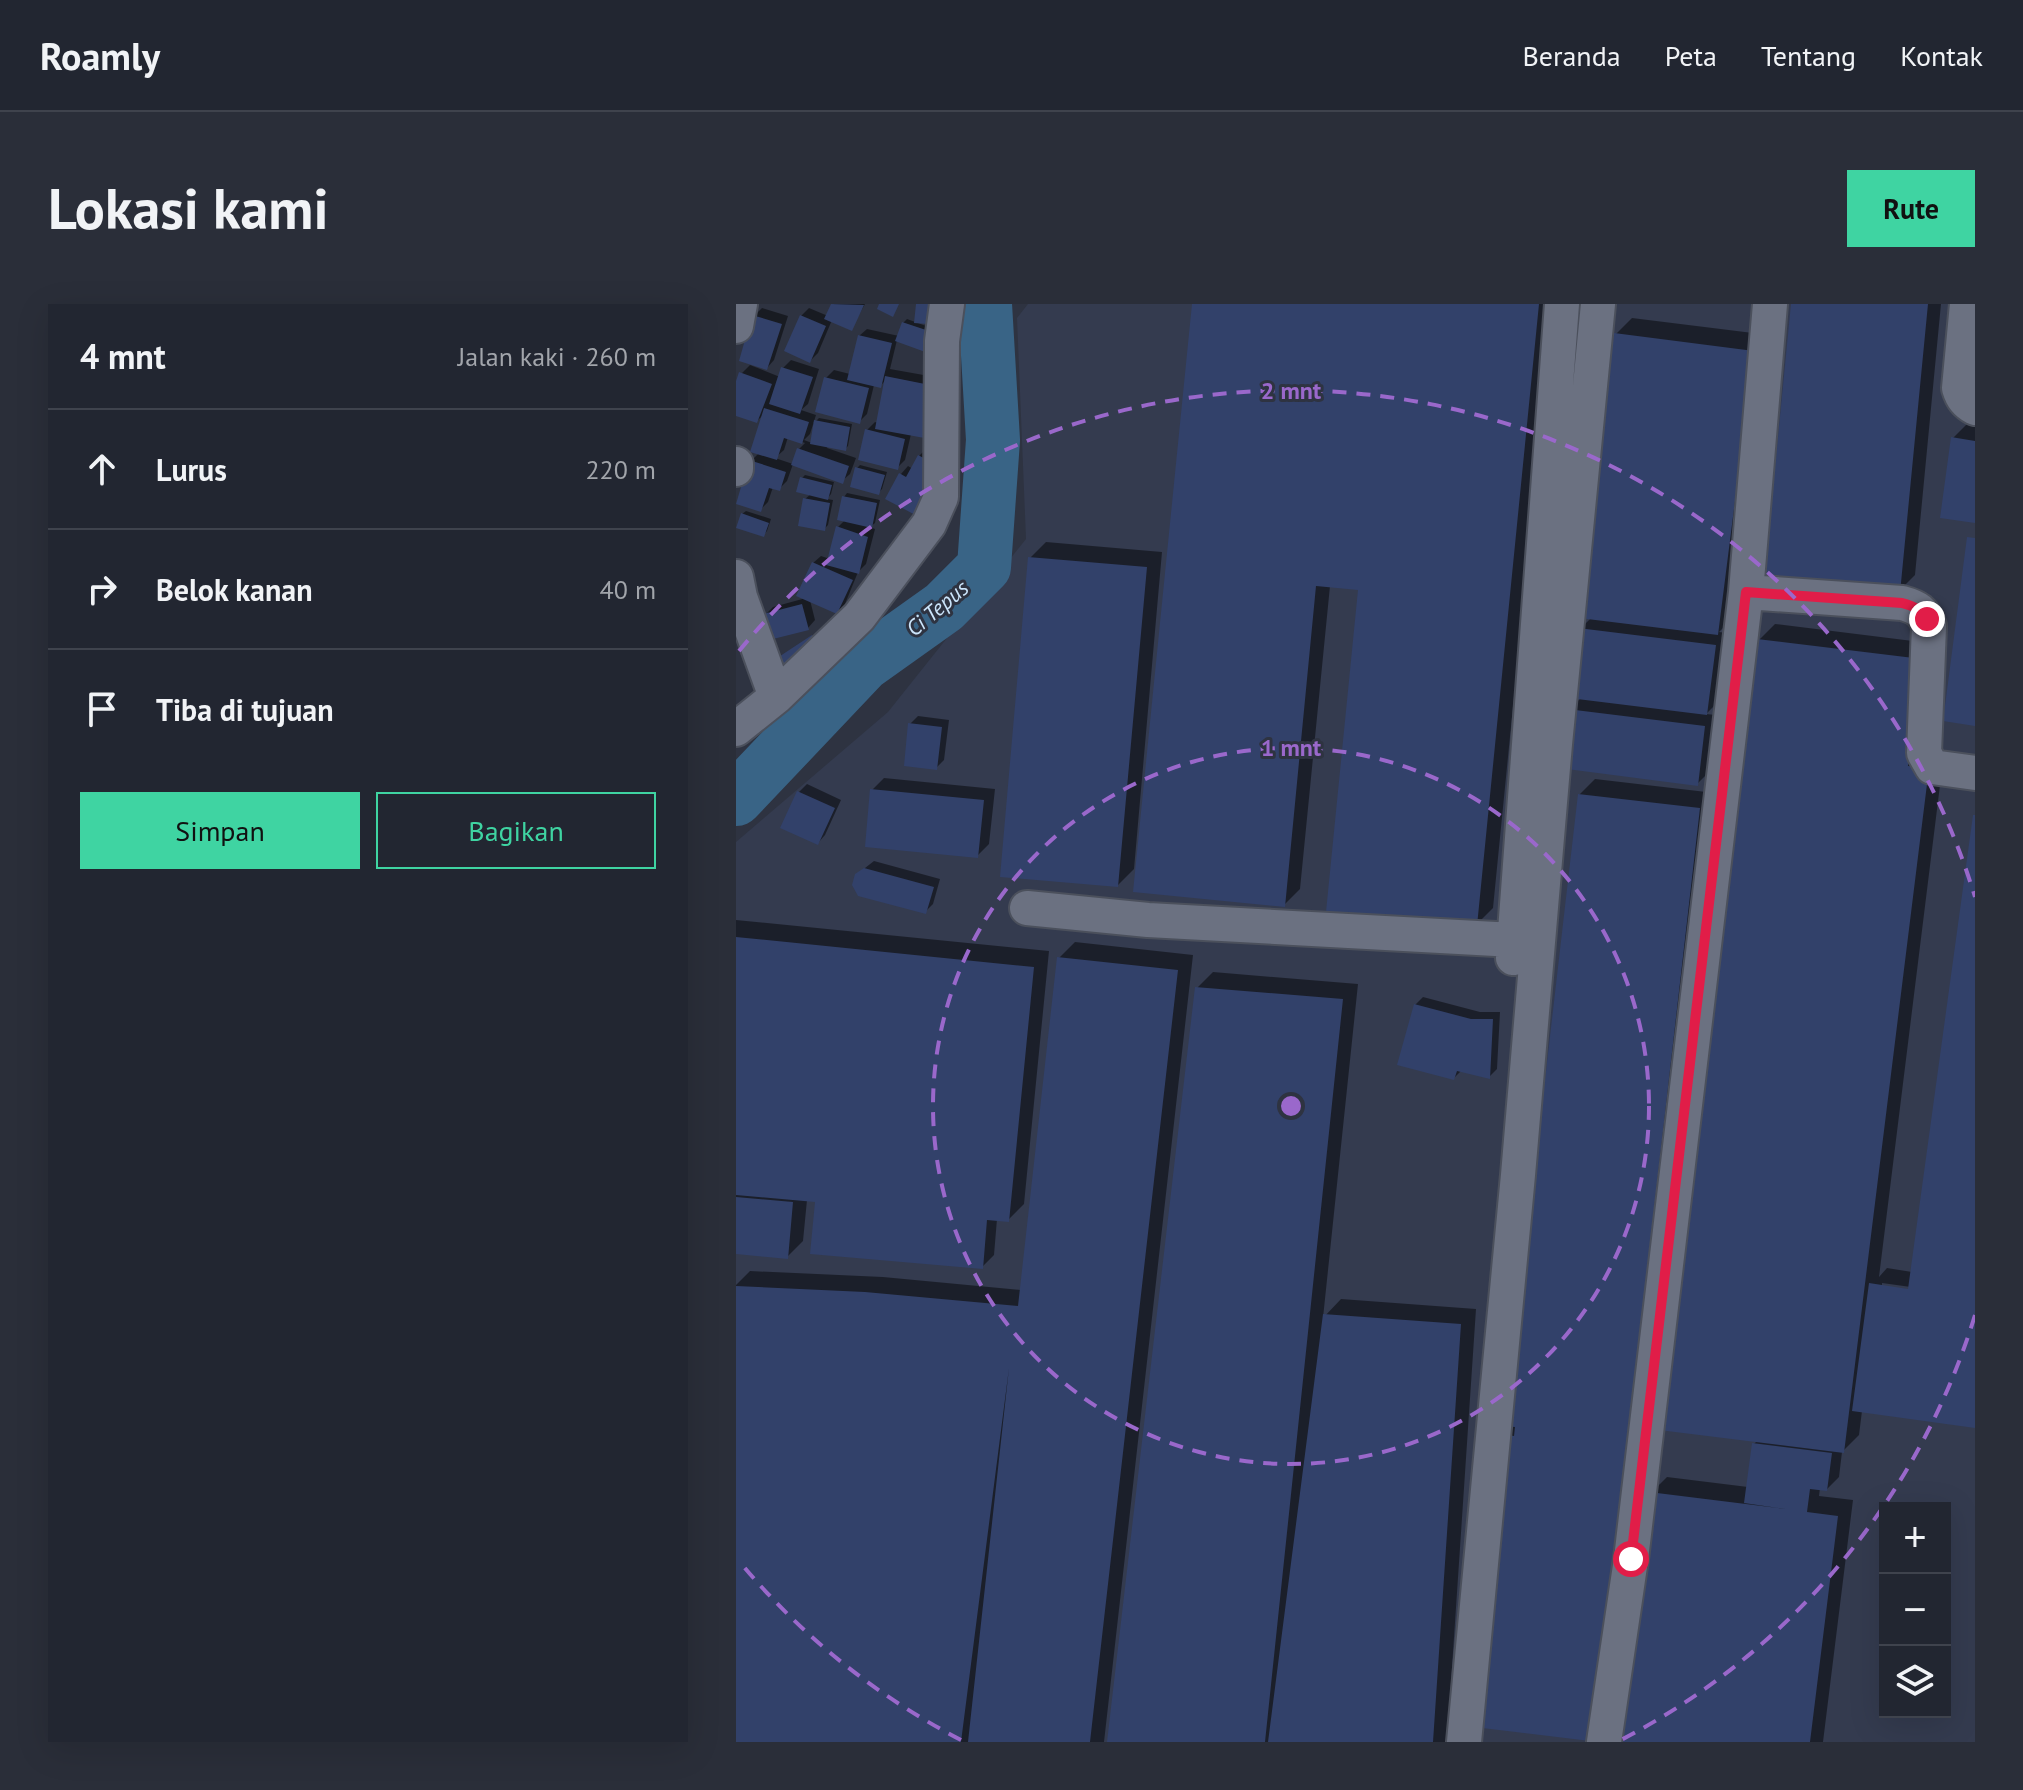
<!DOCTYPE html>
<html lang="id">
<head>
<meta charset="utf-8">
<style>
	body { margin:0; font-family:"PT Sans",sans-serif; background:#2a2e39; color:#f1f3f6 }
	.controls { position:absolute; right:24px; bottom:24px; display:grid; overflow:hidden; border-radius:0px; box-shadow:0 8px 32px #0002 }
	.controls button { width:72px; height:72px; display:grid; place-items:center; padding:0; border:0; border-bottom:2px solid #3f434d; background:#222631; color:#f1f3f6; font:40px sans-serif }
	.stop { position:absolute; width:24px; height:24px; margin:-18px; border:6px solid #e11d48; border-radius:50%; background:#fff }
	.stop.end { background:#e11d48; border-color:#fff; box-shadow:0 2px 8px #0008 }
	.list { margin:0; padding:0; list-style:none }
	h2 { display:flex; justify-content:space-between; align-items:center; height:104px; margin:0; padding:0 32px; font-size:34px }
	h2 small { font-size:26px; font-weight:400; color:#a2a5ab }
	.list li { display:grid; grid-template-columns:52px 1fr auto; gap:24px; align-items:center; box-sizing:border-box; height:120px; padding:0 32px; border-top:2px solid #3f434d }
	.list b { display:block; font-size:30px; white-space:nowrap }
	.list em { font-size:26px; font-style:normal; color:#a2a5ab }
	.actions { display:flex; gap:16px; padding:24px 32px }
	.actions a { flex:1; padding:18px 0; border:2px solid #3fd4a2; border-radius:0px; text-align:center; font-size:28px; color:#3fd4a2 }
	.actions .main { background:#3fd4a2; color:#111 }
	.icon { flex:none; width:44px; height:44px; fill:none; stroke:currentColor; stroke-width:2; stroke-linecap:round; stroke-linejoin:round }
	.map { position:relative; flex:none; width:1239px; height:1438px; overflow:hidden; border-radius:0px }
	header { display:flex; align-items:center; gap:48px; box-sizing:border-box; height:112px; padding:0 40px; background:#222631; border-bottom:2px solid #3f434d }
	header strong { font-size:38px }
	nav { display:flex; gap:44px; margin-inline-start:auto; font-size:28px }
	.intro { display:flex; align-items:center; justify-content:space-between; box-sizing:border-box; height:192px; padding:0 48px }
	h1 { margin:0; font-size:56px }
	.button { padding:20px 36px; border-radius:0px; background:#3fd4a2; color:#111; font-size:28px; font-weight:700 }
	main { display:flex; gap:48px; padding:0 48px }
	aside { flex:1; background:#222631; border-radius:0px; box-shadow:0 8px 32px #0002 }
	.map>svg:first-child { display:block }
	.built { fill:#343b4f; fill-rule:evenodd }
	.shadow { fill:#0007; fill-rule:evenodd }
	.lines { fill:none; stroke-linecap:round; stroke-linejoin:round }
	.river { stroke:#396486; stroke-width:54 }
	.building { fill:#32416a }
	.minor-casing { stroke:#4b505c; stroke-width:38 }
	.minor { stroke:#6b7181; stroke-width:34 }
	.route { stroke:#e11d48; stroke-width:10 }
	.ring { fill:none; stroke:#9a68cb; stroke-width:4; stroke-dasharray:14 10 }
	.labels { text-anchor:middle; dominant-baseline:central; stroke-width:6; stroke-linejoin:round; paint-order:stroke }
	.water-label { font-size:22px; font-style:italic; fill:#cbe5fb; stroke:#2e3341 }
	.centre { fill:#9a68cb; stroke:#2e3341; stroke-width:4 }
	.ring-label { font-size:24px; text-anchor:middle; font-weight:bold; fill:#9a68cb; stroke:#2e3341; stroke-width:6; stroke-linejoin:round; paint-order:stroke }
</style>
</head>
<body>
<header>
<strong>Roamly</strong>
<nav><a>Beranda</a><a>Peta</a><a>Tentang</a><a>Kontak</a></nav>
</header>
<div class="intro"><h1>Lokasi kami</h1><a class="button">Rute</a></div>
<main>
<aside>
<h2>4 mnt<small>Jalan kaki · 260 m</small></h2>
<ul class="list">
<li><svg class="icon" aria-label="ahead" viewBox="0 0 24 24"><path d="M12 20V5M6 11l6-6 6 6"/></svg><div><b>Lurus</b></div><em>220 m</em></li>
<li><svg class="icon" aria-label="right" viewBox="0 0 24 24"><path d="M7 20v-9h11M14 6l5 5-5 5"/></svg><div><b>Belok kanan</b></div><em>40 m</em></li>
<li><svg class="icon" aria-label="arrive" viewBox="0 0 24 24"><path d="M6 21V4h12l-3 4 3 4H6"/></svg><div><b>Tiba di tujuan</b></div></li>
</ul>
<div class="actions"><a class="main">Simpan</a><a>Bagikan</a></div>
</aside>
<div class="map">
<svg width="1239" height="1438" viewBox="0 0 1239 1438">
	<rect width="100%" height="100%" fill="#2e3341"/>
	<path class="built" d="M292,0H1239V1438H0V538L152,408L290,235L281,14ZM1149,1204H1209V1408H1149Z"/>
	<path class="shadow" d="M98,0H129L115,25L96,16L82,49L74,57L65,12L73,4L92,12Z
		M458,0H817L757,604L741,620L625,285L594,282L564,585L548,601Z
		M1057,0H1205L1179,271L1163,287Z
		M26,4L52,12L38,56L31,64L18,12Z
		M896,14L1033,31L998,313L983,328L991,329L983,397L970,410L980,411L973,468L961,480L833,405L845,394L844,325L855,314L880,30Z
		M171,15L201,26L161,36L154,65L210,75L175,130L169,156L161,164L131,126L139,118L142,119L150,76L144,82L138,81L131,110L123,118L90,74L98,66L114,70L123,32L131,25L163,32L167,19Z
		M55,56L83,65L72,100L65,106L80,111L74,130L68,136L76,139L79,121L77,120L83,114L116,120L112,142L109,145L92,142L91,144L120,154L114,170L106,177L58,160L63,145L69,139L52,133L48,146L39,154L57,160L51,177L43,185L37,183L32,198L24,206L15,157L24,148L28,110L21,117L0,109V83L5,70L14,61L44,73L47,64Z
		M1233,118L1239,119V217L1217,134Z
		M191,144L187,213L165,170L172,162L177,165L183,152Z
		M124,161L151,168L146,185L143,188L121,164Z
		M69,171L98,178L95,190L91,195L97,196L92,221L89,224L69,195L75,190L66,174Z
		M111,189L144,196L139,219L134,223L139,225L130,260L122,268L109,300L101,308L74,296L79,316L72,324L29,311L37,303L70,294L77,259L85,252L94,255L102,223L109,216L108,193Z
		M10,207L35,215L31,227L27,231L6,210Z
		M310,238L426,248L398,565L382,581L294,254Z
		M1039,320L1201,340L1187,447L1208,449L1143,973L1151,964L1176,968L1239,512V1122L1126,1107L1123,1131L1106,1148L1103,1173L1091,1185L1084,1184L1083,1192L1117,1196L1087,1438H883L915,1189L931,1173L1012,1183L1018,1140L1022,1136L1023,336ZM1146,979L1182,984V988L1146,983Z
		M182,412L213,416L208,456L200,464L174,420Z
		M148,474L259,485L253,540L241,552L136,486Z
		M859,475L979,489L870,1419L768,1131L779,1121L843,491Z
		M71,480L105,496L89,531L82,539L47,523L63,488Z
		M138,557L204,575L197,600L189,608L120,571Z
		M0,616L313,647L288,900L272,916L261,915L258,951L246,963L81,897L71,896L67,937L51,953L0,948Z
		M339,638L457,651L368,1438H0V981L14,967L147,973L285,986L323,654Z
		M477,668L622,680L587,1014L605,995L740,1005L711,1438H373L461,684Z
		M687,693L744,708H764L761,765L753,773L726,766L718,774L679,701Z"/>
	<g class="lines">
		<path class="river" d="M0,495L128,360L208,303L248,263L257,136L249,0"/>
	</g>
	<path class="building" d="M95,0L128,1L116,27L88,15Z
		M143,0H163L157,13L141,5Z
		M180,0H206L205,21L178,19Z
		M456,0H803L741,622L590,608L622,286L580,282L549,603L397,588Z
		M1055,0H1192L1164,289L1028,276Z
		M16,11L46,20L31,66L3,57Z
		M64,11L90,22L74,59L48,47Z
		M166,18L199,29L192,49L159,37Z
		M878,29L1018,47L982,331L843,314Z
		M122,31L156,39L145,84L111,76Z
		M45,63L77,73L64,110L33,100Z
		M3,68L36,80L21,119L0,112V77Z
		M149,72L204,83L194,135L139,125Z
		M88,73L133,84L124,120L79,108Z
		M28,104L73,118L66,140L48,134L41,156L14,148Z
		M78,116L114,123L110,147L74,140Z
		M129,125L169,135L162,166L122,156Z
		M1215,133L1239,137V219L1204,214Z
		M61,144L113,162L107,180L55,161Z
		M182,151L199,160L203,187L187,215L149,195L163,169L170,173Z
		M13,156L50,168L44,187L33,184L25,208L0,200Z
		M119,163L149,171L143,191L114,183Z
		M64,173L96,181L92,196L60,188Z
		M106,192L141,199L136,224L101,216Z
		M67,194L94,199L89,227L62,222Z
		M5,209L33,219L28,233L0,224Z
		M100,222L132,233L123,270L90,261Z
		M1231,233L1239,234V422L1207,417Z
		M292,253L411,263L382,583L264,573Z
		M76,258L117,276L101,310L60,292Z
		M66,300L73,326L33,336L27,310Z
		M842,324L980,341L971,411L833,394Z
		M76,331L85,345L38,375L29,362Z
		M1021,335L1186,355L1172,462L1193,464L1108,1149L923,1126Z
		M831,405L969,422L962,482L823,464Z
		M172,419L206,423L201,466L168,462Z
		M134,485L248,496L242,554L129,543Z
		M61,487L99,504L82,541L44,524Z
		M842,490L964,504L889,1159L854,1437L738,1423L767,1130L778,1132L779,1123L769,1122Z
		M1237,511H1239V1124L1116,1107L1133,979L1172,985Z
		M128,564L198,583L190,610L122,592L116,581L119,570Z
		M0,633L298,663L273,918L251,916L247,965L74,950L79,898L0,891Z
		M321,653L442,666L354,1438H232L273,1064L225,1438H0V982L129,988L282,1002Z
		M459,683L607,695L529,1438H371Z
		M678,700L735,715H757L754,775L721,767L718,776L661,761Z
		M0,893L57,898L52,955L0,950Z
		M587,1010L725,1020L697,1438H532Z
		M1016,1139L1096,1149L1091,1187L1074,1185L1071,1208L1102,1212L1074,1438H881L913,1188L1050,1205L1008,1199Z"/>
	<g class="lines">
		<defs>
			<path id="minor" d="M1231,0L1223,84C1226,94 1230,99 1239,104
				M0,22L4,0
				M0,160V165
				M0,273L4,293L40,393
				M1010,288L1166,299C1181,303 1188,307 1193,322L1188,449L1196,463L1239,469
				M0,425L40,393L123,313L193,220L205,193L206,37L211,0
				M291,604L412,616L778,636
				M777,654L826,0
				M728,1438L782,871L819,440L862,0
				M868,1438L895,1255L1010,288L1034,0"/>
		</defs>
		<use href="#minor" class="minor-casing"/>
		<use href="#minor" class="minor"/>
	</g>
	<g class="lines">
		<path class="route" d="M895,1255L1010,288L1166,299C1177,302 1184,305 1191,315"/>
	</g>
	<g class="ring">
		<circle cx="555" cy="802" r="358"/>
		<path d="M1239 1011A715 715 0 0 1 885 1436M225 1436A715 715 0 0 1 3 1257M3 347A715 715 0 0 1 1239 593"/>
	</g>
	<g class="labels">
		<g class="water-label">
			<text transform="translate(201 304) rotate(-40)">Ci Tepus</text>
		</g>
	</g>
	<circle cx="555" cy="802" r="12" class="centre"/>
	<g class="ring-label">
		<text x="555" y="95">2 mnt</text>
		<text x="555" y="452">1 mnt</text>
	</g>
</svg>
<div class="controls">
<button>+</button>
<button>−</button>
<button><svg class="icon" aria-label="layers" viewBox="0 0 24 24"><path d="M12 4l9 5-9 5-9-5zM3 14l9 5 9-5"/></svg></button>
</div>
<div class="stop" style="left:895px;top:1255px"></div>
<div class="stop end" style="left:1191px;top:315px"></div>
</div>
</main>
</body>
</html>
